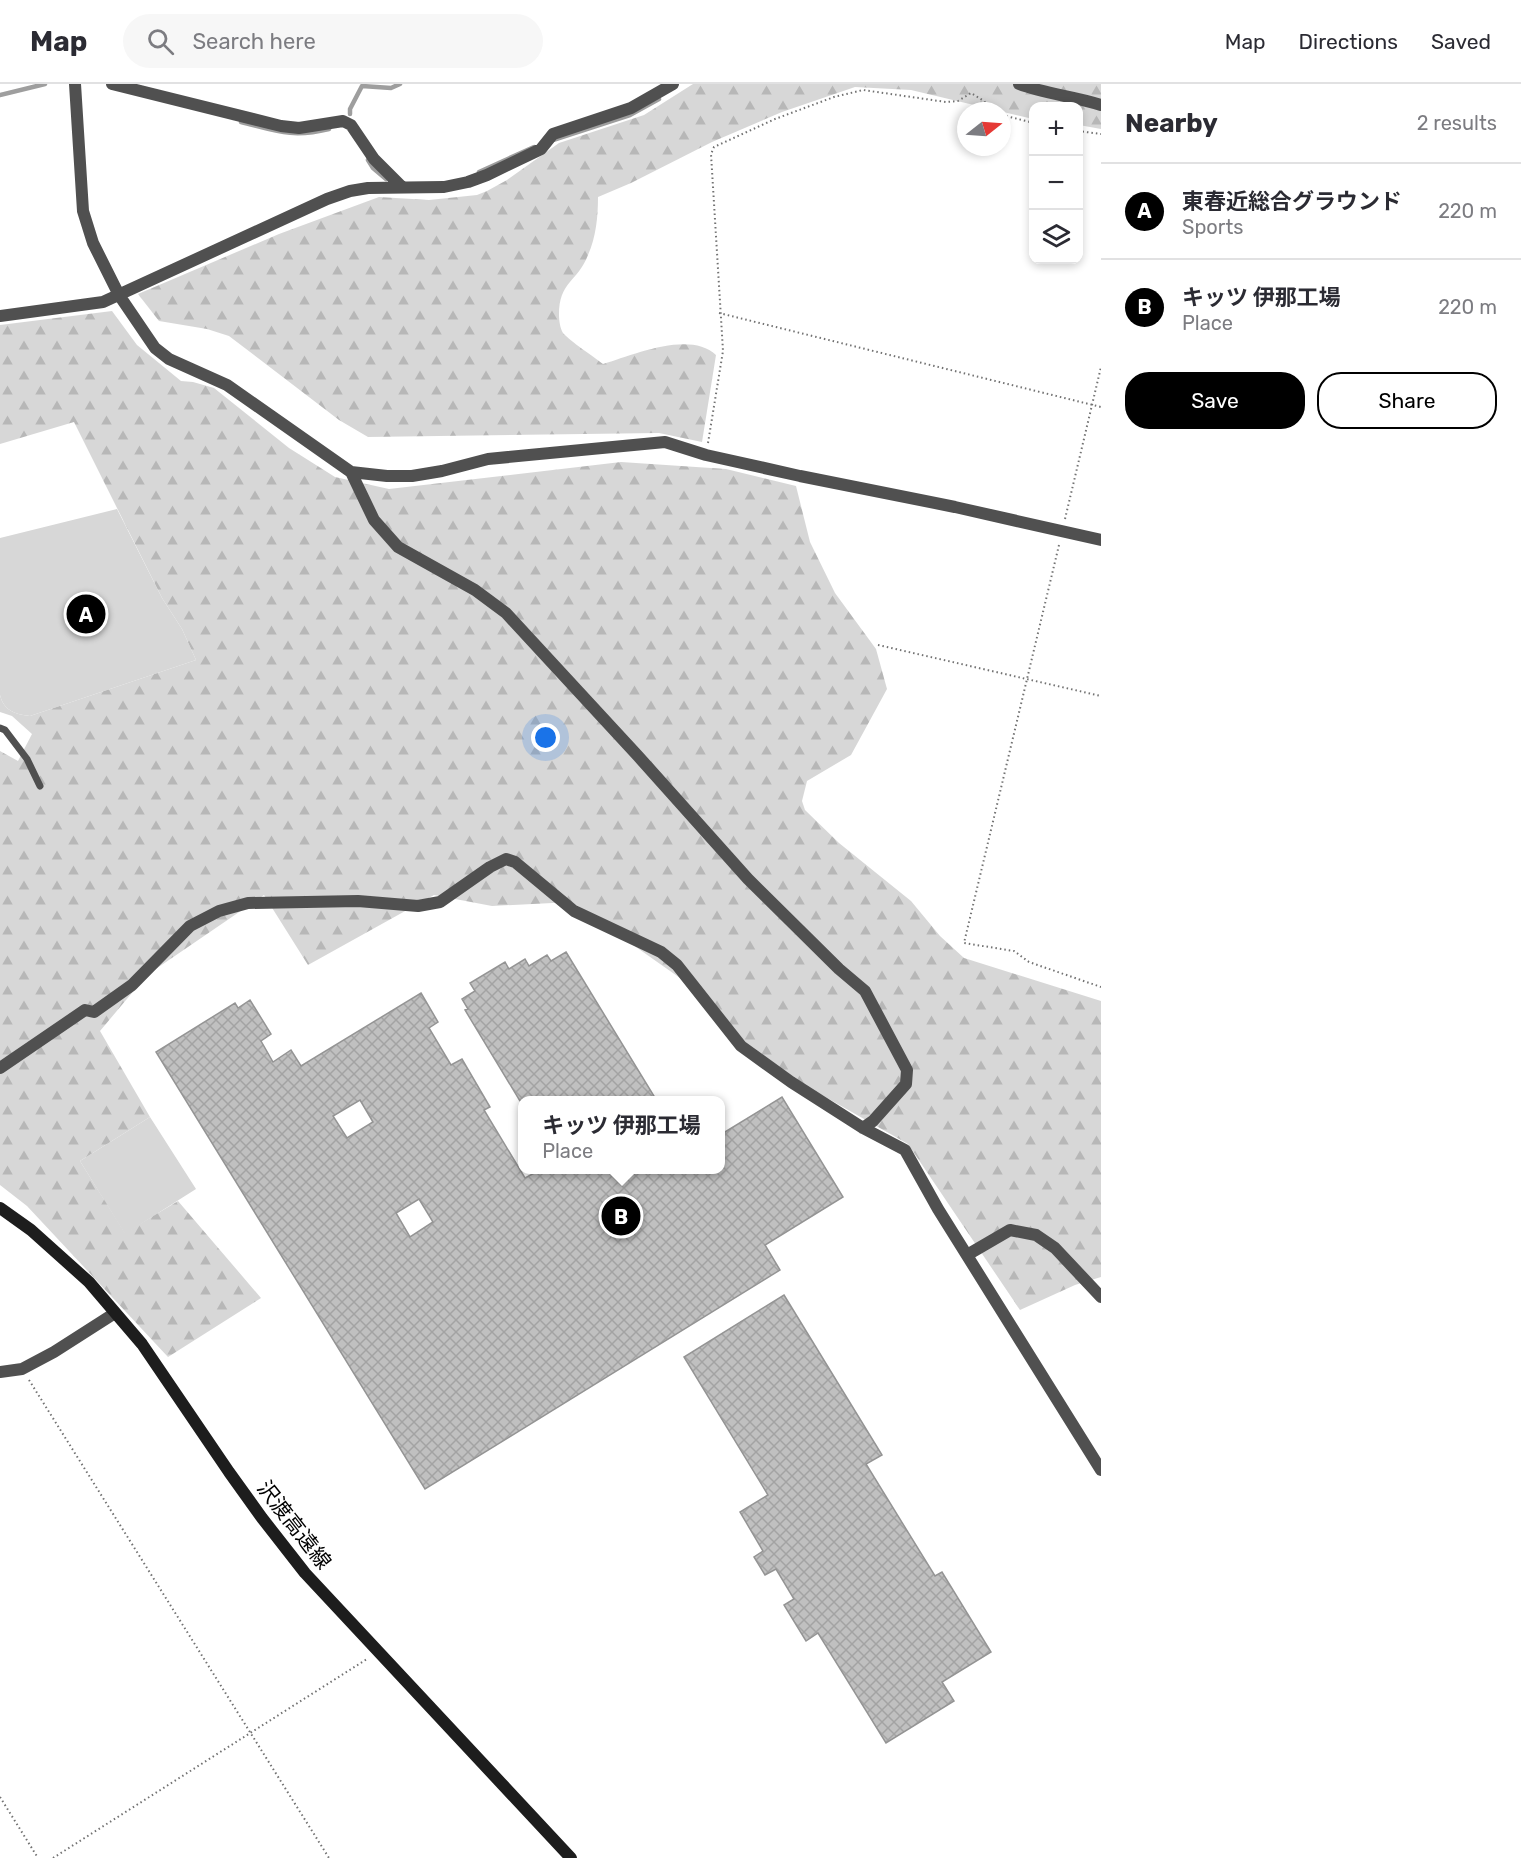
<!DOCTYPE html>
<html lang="en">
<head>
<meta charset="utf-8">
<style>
  :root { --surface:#fff; --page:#f7f7f7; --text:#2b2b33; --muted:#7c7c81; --line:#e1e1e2; --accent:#000 }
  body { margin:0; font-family:Rubik,"Noto Sans JP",sans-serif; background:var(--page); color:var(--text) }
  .controls { position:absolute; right:18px; top:18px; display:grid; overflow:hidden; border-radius:12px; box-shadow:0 3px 9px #0003 }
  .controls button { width:54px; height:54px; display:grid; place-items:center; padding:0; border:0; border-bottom:2px solid var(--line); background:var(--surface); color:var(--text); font:30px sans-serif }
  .compass { position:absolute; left:957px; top:18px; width:54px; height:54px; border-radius:50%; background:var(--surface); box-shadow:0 3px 9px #0003; rotate:73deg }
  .you { position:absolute; left:546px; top:654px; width:21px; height:21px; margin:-15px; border:4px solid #fff; border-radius:50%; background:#1a73e8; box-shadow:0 0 0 9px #1a73e833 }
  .badge { display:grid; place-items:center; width:39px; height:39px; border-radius:50%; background:var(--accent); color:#fff; font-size:20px; font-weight:700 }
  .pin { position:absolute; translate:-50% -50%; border:3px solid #fff; box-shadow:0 2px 6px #0006 }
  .popup { position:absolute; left:518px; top:1012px; width:207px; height:78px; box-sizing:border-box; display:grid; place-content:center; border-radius:12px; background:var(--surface); filter:drop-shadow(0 2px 4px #0005); font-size:20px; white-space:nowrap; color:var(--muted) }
  .popup b { font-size:22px; color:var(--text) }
  .popup::after { content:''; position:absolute; left:50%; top:100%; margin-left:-12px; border:12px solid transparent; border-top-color:var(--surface) }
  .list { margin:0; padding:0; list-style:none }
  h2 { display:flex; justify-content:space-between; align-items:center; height:78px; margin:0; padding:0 24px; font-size:26px }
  h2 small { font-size:20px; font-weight:400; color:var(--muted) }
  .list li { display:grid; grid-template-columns:39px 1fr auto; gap:18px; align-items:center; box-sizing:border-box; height:96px; padding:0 24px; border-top:2px solid var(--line) }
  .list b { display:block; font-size:22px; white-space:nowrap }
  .list p { margin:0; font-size:20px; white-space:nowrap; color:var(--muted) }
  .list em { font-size:20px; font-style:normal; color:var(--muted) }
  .actions { display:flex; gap:12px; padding:18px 24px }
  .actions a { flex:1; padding:14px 0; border:2px solid var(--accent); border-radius:24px; text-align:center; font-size:21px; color:var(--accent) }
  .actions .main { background:var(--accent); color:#fff }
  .icon { flex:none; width:33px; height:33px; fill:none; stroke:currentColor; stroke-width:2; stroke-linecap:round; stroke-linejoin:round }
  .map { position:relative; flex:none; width:1101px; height:1774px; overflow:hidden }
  header { display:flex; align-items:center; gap:36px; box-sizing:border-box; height:84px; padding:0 30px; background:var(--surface); border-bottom:2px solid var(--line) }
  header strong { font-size:28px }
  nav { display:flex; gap:33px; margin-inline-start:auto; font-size:21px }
  .search { width:420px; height:54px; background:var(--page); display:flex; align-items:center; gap:15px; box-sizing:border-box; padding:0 21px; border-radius:33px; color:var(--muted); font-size:22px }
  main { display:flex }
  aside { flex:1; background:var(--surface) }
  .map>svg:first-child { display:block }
  .green { fill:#d7d7d7 }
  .forest { fill:url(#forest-firs) }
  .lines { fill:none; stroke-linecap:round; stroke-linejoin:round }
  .stream { stroke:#9e9e9e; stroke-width:4.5 }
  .building { fill:url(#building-cross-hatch); stroke:#949494; stroke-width:1.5; fill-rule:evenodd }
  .path { stroke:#727272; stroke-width:2; stroke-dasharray:1.5 3; stroke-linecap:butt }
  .lane { stroke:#505050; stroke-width:7 }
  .street { stroke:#505050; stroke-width:12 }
  .secondary { stroke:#1d1d1d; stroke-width:12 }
  .labels { text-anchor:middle; stroke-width:5; stroke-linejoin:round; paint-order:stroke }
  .street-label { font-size:21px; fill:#000; stroke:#fff }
</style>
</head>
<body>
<header>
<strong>Map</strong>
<div class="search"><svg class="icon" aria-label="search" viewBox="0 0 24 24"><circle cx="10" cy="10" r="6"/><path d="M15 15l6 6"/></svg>Search here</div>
<nav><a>Map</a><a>Directions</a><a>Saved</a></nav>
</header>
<main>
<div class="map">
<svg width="1101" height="1774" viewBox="0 0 1101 1774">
  <defs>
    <pattern id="forest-firs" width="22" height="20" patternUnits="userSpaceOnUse" patternTransform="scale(1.5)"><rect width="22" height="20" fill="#d7d7d7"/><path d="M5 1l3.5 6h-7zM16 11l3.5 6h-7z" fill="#b7b7b7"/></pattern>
    <pattern id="building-cross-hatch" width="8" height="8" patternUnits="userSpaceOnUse" patternTransform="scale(1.5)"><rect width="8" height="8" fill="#c0c0c0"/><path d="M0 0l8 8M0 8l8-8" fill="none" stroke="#a3a3a3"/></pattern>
  </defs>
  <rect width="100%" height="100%" fill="#fff"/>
  <!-- green -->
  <path class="green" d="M117,425L162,514L182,545L196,576L30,632C15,630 4,627 0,611V454Z
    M150,1033L196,1105L125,1150L80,1077Z"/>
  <!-- forest -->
  <path class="forest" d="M693,0H1101V45L1079,41L1078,22H1034L1033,35L911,6L855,3L782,28L712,58L631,99L598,113C598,133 596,153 588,171C577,199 559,197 559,231C559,236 560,244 563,249C571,258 593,272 603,280C633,271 690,246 716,271L702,358L659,349L368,353L339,336L229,252L207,245L159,237L138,210L279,150L379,113L429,116L477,111L487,107L507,96L559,59L644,31Z
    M112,227L137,261L181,297L193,298L214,304L289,364L335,393L389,405L621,378L726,385L796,402L810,458L835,509L876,565L887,605L851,671L807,697L802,717L805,726L839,759L911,817L940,852L964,874L1101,917V1193L1075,1201L1020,1226L908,1060L799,998L748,961L707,913L572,818L492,822L434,811L308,881L264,811L147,891L100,947L150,1033L80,1077L125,1149L178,1117L261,1214L168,1273L27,1122L0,1101V667L18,677L32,650L12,632L0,628V611C4,627 15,630 30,632L196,576L182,545L162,514L74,338L0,360V241Z"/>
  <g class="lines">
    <!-- stream -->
    <path class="stream" d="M0,11L45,0
      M350,30V25L362,2L391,4L400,0
      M241,38C277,47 292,54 329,45
      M553,56L630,31L659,15
      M368,76L373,84L386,95
      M479,88L534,63"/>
  </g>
  <!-- building -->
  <path class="building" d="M566,868L657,1017H520L465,926L468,925L462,915L475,907L470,899L505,878L509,885L525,875L529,882L547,871L551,877Z
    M421,909L438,938L429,944L451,981L462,975L490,1023L484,1026L525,1094L540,1086H720V1051L782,1013L843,1113L765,1161L780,1186L425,1405L156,968L235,919L238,924L250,916L271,950L261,957L273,978L291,966L301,982ZM360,1016L373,1038L347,1054L333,1032ZM419,1115L433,1138L410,1153L396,1129Z
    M784,1211L882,1371L866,1380L935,1492L942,1488L991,1568L942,1598L954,1617L886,1659L818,1549L806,1557L784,1521L794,1515L776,1485L765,1491L754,1473L763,1467L740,1428L768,1411L684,1273Z"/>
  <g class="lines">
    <!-- path -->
    <path class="path" d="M1002,31L1034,39
      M1078,47L1101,50
      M719,229L1101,323
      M708,359L723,267L711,70L714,63L775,35L834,13L863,6L946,18L958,17L971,9L984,17L992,27
      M1065,435L1101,283
      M1059,461L964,859L1014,867L1029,878L1101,903
      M878,561L1101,612
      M29,1296L329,1774
      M0,1713L38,1774
      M53,1774L367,1575"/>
    <!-- lane -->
    <path class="lane" d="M0,644L5,646L27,675L40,702"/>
    <!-- street -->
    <path class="street" d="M75,0L83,127L93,159L119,211L155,264L169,275L227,301L351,388L387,392H412L442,387L488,375L665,358L706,371L800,392L955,423L1101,456
      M112,0L281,42L299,44L343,37L351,41L374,75L402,103
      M1019,0C1045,10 1074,12 1101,21
      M0,232L103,218L327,115L350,107L368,104L444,103L468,98L487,91L541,65L553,50L631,24L673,0
      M351,388L374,436L398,463L475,506L506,529L638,672L748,795L839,885L865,907L907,986L906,1000L873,1037L863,1044
      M0,984L85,926L94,928L132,901L190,842L219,827L248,819L358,817L418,822L440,818L490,783L506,775L515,778L574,827L661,868L677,881L741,962L791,998L863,1044L905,1066L938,1125L1101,1386
      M967,1171L1010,1146L1036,1151L1055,1164L1101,1213
      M0,1288L22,1285L54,1268L115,1229"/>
    <!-- secondary -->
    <path class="secondary" d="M0,1124L31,1146L89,1198L142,1260L229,1388L262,1434L305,1489L571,1774"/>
  </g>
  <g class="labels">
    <!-- street labels -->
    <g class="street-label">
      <text transform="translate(294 1441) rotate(52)" y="7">沢渡高遠線</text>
    </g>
  </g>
</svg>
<div class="controls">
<button>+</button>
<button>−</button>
<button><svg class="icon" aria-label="layers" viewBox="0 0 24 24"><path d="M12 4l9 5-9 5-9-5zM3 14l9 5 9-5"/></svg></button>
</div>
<svg class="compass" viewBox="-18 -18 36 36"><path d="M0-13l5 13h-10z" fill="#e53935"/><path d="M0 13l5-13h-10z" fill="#7c7c81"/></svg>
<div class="you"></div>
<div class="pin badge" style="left:86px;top:530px">A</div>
<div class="pin badge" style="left:621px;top:1132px">B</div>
<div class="popup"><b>キッツ 伊那工場</b>Place</div>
</div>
<aside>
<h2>Nearby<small>2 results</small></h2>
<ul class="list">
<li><span class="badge">A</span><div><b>東春近総合グラウンド</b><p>Sports</p></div><em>220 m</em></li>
<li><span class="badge">B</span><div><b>キッツ 伊那工場</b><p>Place</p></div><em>220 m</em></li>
</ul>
<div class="actions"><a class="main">Save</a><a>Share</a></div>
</aside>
</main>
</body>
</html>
